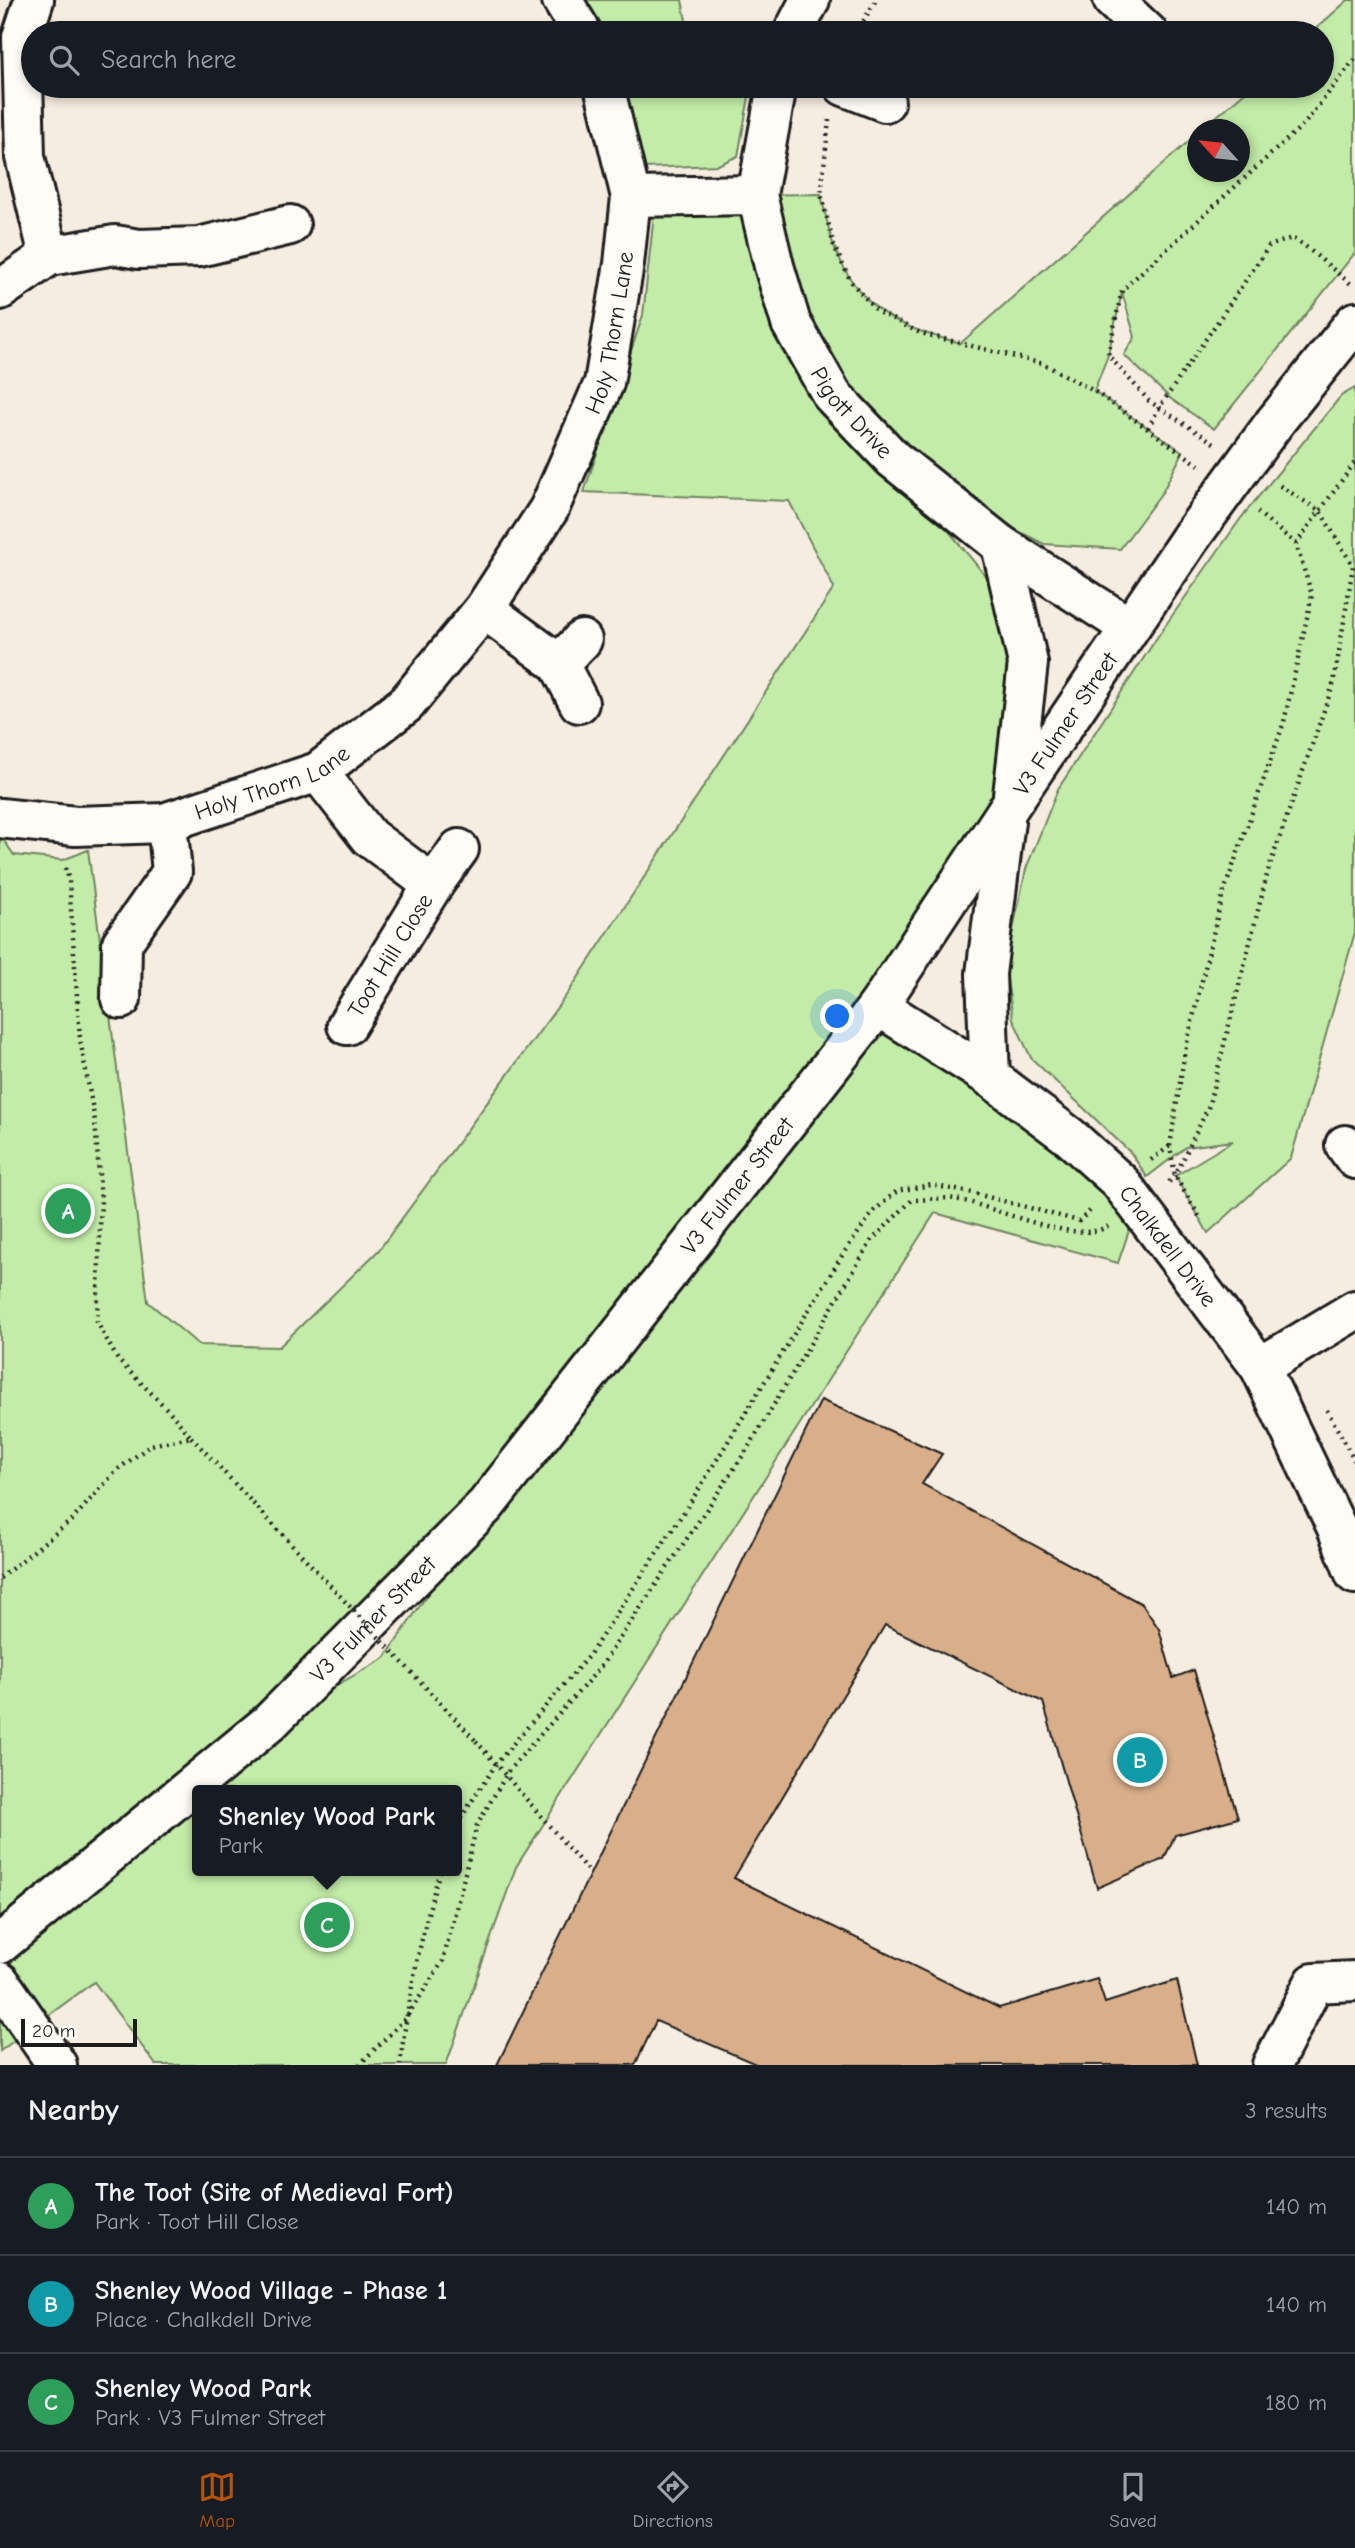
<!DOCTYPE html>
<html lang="en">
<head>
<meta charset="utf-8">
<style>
  :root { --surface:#171b24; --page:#242831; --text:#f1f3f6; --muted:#9ea1a6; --line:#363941; --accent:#b45309 }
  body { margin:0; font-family:"Comic Neue",sans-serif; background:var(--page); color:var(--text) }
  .compass { position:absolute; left:1187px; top:119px; width:63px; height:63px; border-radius:50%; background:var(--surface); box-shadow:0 4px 10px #0003; rotate:297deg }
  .scale { position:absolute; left:21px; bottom:18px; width:116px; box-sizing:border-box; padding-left:7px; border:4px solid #1c1c1c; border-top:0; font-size:19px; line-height:24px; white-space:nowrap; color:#1c1c1c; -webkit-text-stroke:5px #fdfcf7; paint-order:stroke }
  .you { position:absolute; left:838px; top:1017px; width:24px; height:24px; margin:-18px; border:5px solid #fff; border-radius:50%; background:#1a73e8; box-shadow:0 0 0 10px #1a73e833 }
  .badge { display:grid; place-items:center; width:46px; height:46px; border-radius:50%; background:var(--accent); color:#fff; font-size:23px; font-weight:700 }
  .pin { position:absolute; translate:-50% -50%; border:4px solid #fff; box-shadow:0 2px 7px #0006 }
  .popup { position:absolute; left:192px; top:1785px; width:270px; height:91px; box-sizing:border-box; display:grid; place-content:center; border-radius:7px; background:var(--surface); filter:drop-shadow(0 2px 5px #0005); font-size:23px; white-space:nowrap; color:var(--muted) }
  .popup b { font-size:26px; color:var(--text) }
  .popup::after { content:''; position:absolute; left:50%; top:100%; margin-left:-14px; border:14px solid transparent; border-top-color:var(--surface) }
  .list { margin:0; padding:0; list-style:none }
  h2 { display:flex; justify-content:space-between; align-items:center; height:91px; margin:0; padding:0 28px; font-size:30px }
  h2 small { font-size:23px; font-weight:400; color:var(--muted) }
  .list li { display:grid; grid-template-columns:46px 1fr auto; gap:21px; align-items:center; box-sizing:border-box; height:98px; padding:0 28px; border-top:2px solid var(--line) }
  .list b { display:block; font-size:26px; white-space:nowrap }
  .list p { margin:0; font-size:23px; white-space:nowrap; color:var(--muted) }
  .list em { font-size:23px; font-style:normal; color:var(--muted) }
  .icon { flex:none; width:38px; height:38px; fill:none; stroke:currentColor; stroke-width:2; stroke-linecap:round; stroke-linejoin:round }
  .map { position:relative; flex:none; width:1355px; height:2065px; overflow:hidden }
  .search { position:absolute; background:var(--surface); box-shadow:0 4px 10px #0003; left:21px; right:21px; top:21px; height:77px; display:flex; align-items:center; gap:18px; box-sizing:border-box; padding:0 24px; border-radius:38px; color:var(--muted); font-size:26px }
  .sheet { height:385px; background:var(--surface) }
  nav { display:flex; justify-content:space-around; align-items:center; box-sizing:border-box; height:98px; border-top:2px solid var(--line); background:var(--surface); font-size:19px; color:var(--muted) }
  nav a { display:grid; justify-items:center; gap:4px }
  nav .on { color:var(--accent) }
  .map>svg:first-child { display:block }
  .green { fill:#c3eca8; stroke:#708462; stroke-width:2; fill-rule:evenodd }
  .building { fill:#d9af8a; stroke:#1c1c1c; stroke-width:2 }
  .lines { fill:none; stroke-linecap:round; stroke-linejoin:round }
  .minor-casing { stroke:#1c1c1c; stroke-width:44 }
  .path { stroke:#1c1c1c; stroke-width:4.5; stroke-dasharray:2 5; stroke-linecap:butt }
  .minor { stroke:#fdfcf7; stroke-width:38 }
  .minor-bridge-casing { stroke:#1c1c1c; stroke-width:44; stroke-linecap:butt }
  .path-bridge { stroke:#1c1c1c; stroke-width:4.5; stroke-dasharray:2 5; stroke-linecap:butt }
  .minor-bridge { stroke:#fdfcf7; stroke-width:38 }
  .labels { text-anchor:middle; stroke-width:6; stroke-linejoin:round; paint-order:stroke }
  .street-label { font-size:23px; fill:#1c1c1c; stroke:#fdfcf7 }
</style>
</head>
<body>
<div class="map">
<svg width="1355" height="2065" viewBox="0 0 1355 2065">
  <rect width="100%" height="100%" fill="#f6ede1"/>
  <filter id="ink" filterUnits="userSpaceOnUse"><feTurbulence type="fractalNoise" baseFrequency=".0143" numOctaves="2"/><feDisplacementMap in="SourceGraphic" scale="14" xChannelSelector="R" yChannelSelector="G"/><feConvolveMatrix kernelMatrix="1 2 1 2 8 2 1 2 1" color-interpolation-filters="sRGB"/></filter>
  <g filter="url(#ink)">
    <!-- green -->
    <path class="green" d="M584,0H682L687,26L702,33H599Z
      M1348,0H1355V253L1214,429L1171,399L1124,355L1135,337L1122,292L1108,355L1094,391L1183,452L1163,491L1120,549L1044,544L963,503L899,454L947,529L993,585L1028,663L1013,801L878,1006L1137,1207L1118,1263L935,1213L516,1867L446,2065H156L94,1982L0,2051V1944L269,1723L385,1658L485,1508L377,1591L255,1707L0,1920V835L14,855L63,860L88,850L148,1302L199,1345L279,1347L378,1251L570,990L834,588L789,501L584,492L643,315L656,196L821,194C825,211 828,230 834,246C858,310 899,328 961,343L1197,134L1198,172H1240V130L1202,129L1252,86H1322V33H1311ZM198,1790H457V1871H198Z
      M622,86H751L738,156L718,165L644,168L627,96Z
      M1355,388V932L1291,1158L1208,1233L1175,1176L1233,1141L1186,1147L1147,1177L1131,1153L1031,1058L1013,1019L1005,967L1026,869L1058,789L1160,633L1241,518L1341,396Z"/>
    <!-- building -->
    <path class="building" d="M821,1400L942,1454L922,1484L1142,1604L1159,1629L1173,1678L1194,1670L1238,1818L1175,1835L1164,1859L1097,1888L1043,1702L885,1625L734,1878L999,2008L1097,1979L1105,2003L1177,1980L1197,2065H758L656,2021L635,2065H497Z"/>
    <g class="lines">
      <!-- minor casing -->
      <g class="minor-casing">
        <g id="minor">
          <path d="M562,0L582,33"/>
          <path d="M1113,0L1148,33"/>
          <path d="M793,33L810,0"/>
          <path id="s1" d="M777,86L757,195L774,266L791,323L832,395L893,459L1001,545L1129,627"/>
          <path d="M844,86L885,102"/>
          <path d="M631,197L757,195"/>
          <path d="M49,256L115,245L139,249L199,247L290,225"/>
          <path d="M0,290L49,256L25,157L22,37L34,0"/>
          <path d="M1275,422L1355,322"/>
          <path d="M1001,545L1028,663L1013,795"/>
          <path d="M484,609L559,664L579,703"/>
          <path d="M559,664L582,640"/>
          <path d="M318,772L369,837L433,885L459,849"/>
          <path id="s2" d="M0,818L76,826L164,823L318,772L406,704L484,609L549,509L604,383L624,264L631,197L604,86"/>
          <path d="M121,999L122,943L172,872L169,842L164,823"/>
          <path id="s3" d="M878,1006L990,1077L1070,1137L1120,1182L1260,1367L1337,1528L1355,1574"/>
          <path id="s4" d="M347,1025L433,885"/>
          <path d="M990,1077L986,974L1005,821"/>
          <path d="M1345,1145L1355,1159"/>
          <path d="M1260,1367L1355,1310"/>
          <path id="s5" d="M0,1944L269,1723L486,1505L878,1006L1013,801L1191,537"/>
          <path d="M0,1982L57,2065"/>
          <path d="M1272,2065L1314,1983L1355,1981"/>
        </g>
      </g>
      <!-- path -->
      <path class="path" d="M856,33L876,0
        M829,120L821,194L834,246L851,282L878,312L920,333L1044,364L1094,391L1199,465
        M1148,428L1159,408L1269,246L1292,238L1305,246L1352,285
        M1214,443L1149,401L1108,355L1122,290L1305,123L1355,59
        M1296,544L1355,462
        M1151,1160L1170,1146
        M1169,1182L1175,1176L1208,1108L1268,871L1334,682L1353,566L1320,511L1277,484
        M1199,1216L1175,1176L1170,1146L1185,1051L1222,897L1284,722L1312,595L1296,544L1257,512
        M1327,1410L1355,1461
        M0,1578L72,1520L117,1470L151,1445L191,1437L170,1412L118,1360L97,1322L101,1200L95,1121L80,1039L69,881L64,864
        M476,1741L590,1873
        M457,1824L496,1764L590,1654L697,1492L845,1251L874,1211L897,1191L931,1185L973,1193L1079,1221L1093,1208
        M359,2065L406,2018L443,1961L477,1825L509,1770L599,1669L748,1448L872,1240L912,1200C926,1200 942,1197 955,1199C992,1205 1077,1247 1108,1226
        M400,2065C408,1999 421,1934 440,1871"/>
      <!-- minor -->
      <use href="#minor" class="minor"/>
      <!-- minor-bridge casing -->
      <g class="minor-bridge-casing">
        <path id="minor-bridge" d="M1191,537L1275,422"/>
      </g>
      <!-- path-bridge -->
      <path class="path-bridge" d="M191,1437L476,1741"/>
      <!-- minor-bridge -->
      <use href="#minor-bridge" class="minor-bridge"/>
    </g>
  </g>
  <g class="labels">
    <!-- street labels -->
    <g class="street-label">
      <text dy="8" stroke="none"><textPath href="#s2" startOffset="868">Holy Thorn Lane</textPath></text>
      <text dy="8" stroke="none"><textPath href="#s1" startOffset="352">Pigott Drive</textPath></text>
      <text dy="8" stroke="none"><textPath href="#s5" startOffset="1629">V3 Fulmer Street</textPath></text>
      <text dy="8" stroke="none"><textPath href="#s2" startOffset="280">Holy Thorn Lane</textPath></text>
      <text dy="8" stroke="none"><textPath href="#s4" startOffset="82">Toot Hill Close</textPath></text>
      <text dy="8" stroke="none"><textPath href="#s5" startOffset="1062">V3 Fulmer Street</textPath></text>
      <text dy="8" stroke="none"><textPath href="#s3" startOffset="380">Chalkdell Drive</textPath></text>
      <text dy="8" stroke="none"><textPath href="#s5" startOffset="495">V3 Fulmer Street</textPath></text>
    </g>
  </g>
</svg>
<svg class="compass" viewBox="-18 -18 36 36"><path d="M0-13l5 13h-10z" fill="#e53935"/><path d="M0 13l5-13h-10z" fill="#9ea1a6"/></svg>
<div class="scale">20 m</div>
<div class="you"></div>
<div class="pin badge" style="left:68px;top:1211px;background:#2e9e5b">A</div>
<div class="pin badge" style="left:1140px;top:1760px;background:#0f9aa8">B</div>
<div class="pin badge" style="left:327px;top:1925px;background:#2e9e5b">C</div>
<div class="popup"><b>Shenley Wood Park</b>Park</div>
<div class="search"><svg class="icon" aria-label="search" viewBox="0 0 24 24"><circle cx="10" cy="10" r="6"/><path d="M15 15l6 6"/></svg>Search here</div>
</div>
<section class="sheet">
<h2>Nearby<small>3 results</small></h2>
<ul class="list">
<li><span class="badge" style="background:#2e9e5b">A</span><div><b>The Toot (Site of Medieval Fort)</b><p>Park · Toot Hill Close</p></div><em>140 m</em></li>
<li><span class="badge" style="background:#0f9aa8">B</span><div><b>Shenley Wood Village - Phase 1</b><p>Place · Chalkdell Drive</p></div><em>140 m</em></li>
<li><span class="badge" style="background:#2e9e5b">C</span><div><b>Shenley Wood Park</b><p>Park · V3 Fulmer Street</p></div><em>180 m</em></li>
</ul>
</section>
<nav>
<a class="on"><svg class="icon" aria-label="map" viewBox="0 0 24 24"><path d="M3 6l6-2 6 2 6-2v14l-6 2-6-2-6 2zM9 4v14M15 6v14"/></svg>Map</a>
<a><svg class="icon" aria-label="directions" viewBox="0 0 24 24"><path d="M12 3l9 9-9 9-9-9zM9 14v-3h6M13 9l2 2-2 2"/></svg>Directions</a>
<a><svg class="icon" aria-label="saved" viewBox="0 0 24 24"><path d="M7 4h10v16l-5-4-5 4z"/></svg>Saved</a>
</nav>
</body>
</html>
